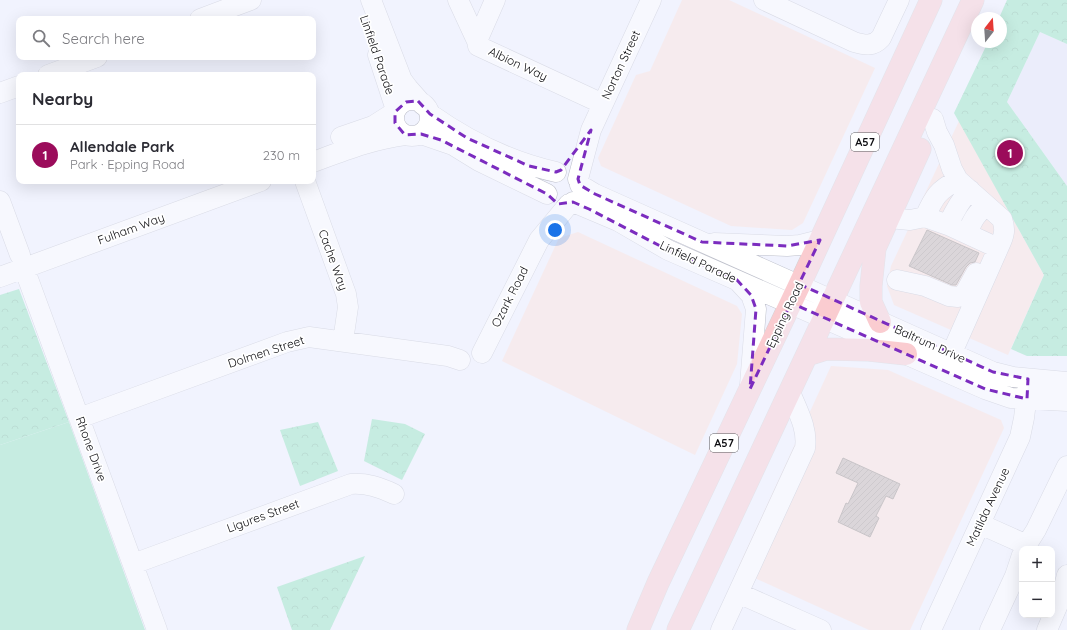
<!DOCTYPE html>
<html lang="en">
<head>
<meta charset="utf-8">
<style>
  :root { --surface:#fff; --page:#f2f2f3; --text:#2b2b33; --muted:#7c7c81; --line:#e1e1e2; --accent:#9b0c5b }
  body { margin:0; font-family:Quicksand,sans-serif; background:var(--page); color:var(--text) }
  .controls { position:absolute; right:12px; bottom:12px; display:grid; overflow:hidden; border-radius:8px; box-shadow:0 4px 16px #0002 }
  .controls button { width:36px; height:36px; display:grid; place-items:center; padding:0; border:0; border-bottom:1px solid var(--line); background:var(--surface); color:var(--text); font:20px sans-serif }
  .compass { position:absolute; left:971px; top:12px; width:36px; height:36px; border-radius:50%; background:var(--surface); box-shadow:0 4px 16px #0002; rotate:17deg }
  .you { position:absolute; left:555px; top:230px; width:14px; height:14px; margin:-10px; border:3px solid #fff; border-radius:50%; background:#1a73e8; box-shadow:0 0 0 6px #1a73e833 }
  .badge { display:grid; place-items:center; width:26px; height:26px; border-radius:50%; background:var(--accent); color:#fff; font-size:13px; font-weight:700 }
  .pin { position:absolute; translate:-50% -50%; border:2px solid #fff; box-shadow:0 1px 4px #0006 }
  .list { margin:0; padding:0; list-style:none }
  h2 { display:flex; justify-content:space-between; align-items:center; height:52px; margin:0; padding:0 16px; font-size:17px }
  h2 small { font-size:13px; font-weight:400; color:var(--muted) }
  .list li { display:grid; grid-template-columns:26px 1fr auto; gap:12px; align-items:center; box-sizing:border-box; height:60px; padding:0 16px; border-top:1px solid var(--line) }
  .list b { display:block; font-size:15px; white-space:nowrap }
  .list p { margin:0; font-size:13px; white-space:nowrap; color:var(--muted) }
  .list em { font-size:13px; font-style:normal; color:var(--muted) }
  .icon { flex:none; width:22px; height:22px; fill:none; stroke:currentColor; stroke-width:2; stroke-linecap:round; stroke-linejoin:round }
  .map { position:relative; flex:none; width:1067px; height:630px; overflow:hidden }
  .search { position:absolute; background:var(--surface); box-shadow:0 4px 16px #0002; left:16px; top:16px; width:300px; height:44px; display:flex; align-items:center; gap:10px; box-sizing:border-box; padding:0 14px; border-radius:8px; color:var(--muted); font-size:15px }
  .panel { position:absolute; background:var(--surface); box-shadow:0 4px 16px #0002; left:16px; top:72px; width:300px; height:112px; border-radius:8px }
  .map>svg:first-child { display:block }
  .commercial { fill:#fde3db }
  .built { fill:#e4e7f8 }
  .grass { fill:#92e5bf }
  .park { fill:url(#park-crowns) }
  .building { fill:url(#building-hatch); stroke:#988d88 }
  .lines { fill:none; stroke-linecap:round; stroke-linejoin:round }
  .minor-casing { stroke:#bec0cb; stroke-width:21 }
  .major-casing { stroke:#d3d3d4; stroke-width:23 }
  .minor { stroke:#fff; stroke-width:20 }
  .major { stroke:#faccd0; stroke-width:22 }
  .marked { fill:none; stroke:#7b2cbf; stroke-width:3; stroke-dasharray:8 5; stroke-linejoin:round }
  .labels { text-anchor:middle; stroke-width:3.5; stroke-linejoin:round; paint-order:stroke }
  .shield { fill:#fff; stroke:#565658; stroke-width:1 }
  .shield-label { font-size:11px; font-weight:bold; fill:#0d0d11 }
  .street-label { font-size:12px; fill:#0d0d11; stroke:#fff }
</style>
</head>
<body>
<div class="map">
<svg width="1067" height="630" viewBox="0 0 1067 630">
  <defs>
    <pattern id="park-crowns" width="20" height="18" patternUnits="userSpaceOnUse"><rect width="20" height="18" fill="#92e5bf"/><path d="M2 6a3 3 0 1 1 6 0M12 15a3 3 0 1 1 6 0" fill="none" stroke="#7dc3a3"/></pattern>
    <pattern id="building-hatch" width="6" height="6" patternUnits="userSpaceOnUse"><rect width="6" height="6" fill="#c0b4af"/><path d="M-1 1l2-2M0 6l6-6M5 7l2-2" fill="none" stroke="#a49a96"/></pattern>
  </defs>
  <rect width="100%" height="100%" fill="#f1f3fe"/>
  <!-- commercial -->
  <path class="commercial" d="M682,0H729L875,68L803,223L792,230L731,226L601,166L598,158L636,75L650,71Z
    M959,121L1044,275L1008,355L894,305L887,286L891,266Z
    M578,232L737,306L742,314L737,364L695,455L502,361L559,238Z
    M831,366L888,370L1001,420L1004,428L910,630H869L737,570Z"/>
  <!-- built -->
  <path class="built" d="M1040,32L1067,44V186L1007,102Z"/>
  <!-- grass -->
  <path class="grass" d="M69,422L145,630H0V445Z"/>
  <!-- park -->
  <path class="park" d="M1007,0H1067V44L1040,32L1007,102L1067,186V356H1027L1011,349L1044,275L954,113L988,42H1001V18H999Z
    M19,289L69,422L0,445V295Z
    M372,419L405,424L425,434L402,480L364,461Z
    M318,422L338,471L300,486L280,430Z
    M365,556L330,630H292L277,587Z"/>
  <!-- building -->
  <path class="building" d="M927,230L979,253L975,262L970,263L966,267L956,285H952L909,266Z
    M843,458L900,484L893,499L886,496L876,516L879,518L870,537L838,522L846,503L848,504L858,483L836,473Z"/>
  <g class="lines">
    <!-- minor casing -->
    <g class="minor-casing">
      <path id="minor" d="M371,0L402,80L408,88L423,105
        M458,0L477,41
        M495,0L477,41L478,46L603,104
        M764,0L854,42C864,45 873,47 881,38L899,0
        M200,19L251,0
        M378,55L396,110
        M48,75L97,57
        M0,93L19,86
        M394 118a18 18 0 1 1 36 0a18 18 0 1 1-36 0Z
        M430,114C468,141 511,162 556,172
        M933,119L937,132L944,145L952,169L958,180L1002,219C1005,228 1005,233 1001,242L946,366
        M421,134L453,145L479,161L547,194
        M341,137L373,126L395,112
        M313,162C343,151 373,139 405,135
        M578,179L591,130L651,0
        M305,181L346,294L348,307L343,341
        M580,185L595,194L993,372L1013,377L1067,382
        M0,201L20,255
        M573,202L618,221L668,250L985,389L1011,398L1067,401
        M925,217L948,225L998,248
        M874,222L889,218L910,220L925,217C934,197 938,190 958,180
        M948,225C954,212 960,200 970,190
        M967,233C972,222 976,212 987,206
        M714,243L787,246L800,245L820,240
        M24,268L157,630
        M0,277L261,181
        M897,280L925,286L949,296L958,297L963,295L966,291L976,273
        M738,281L751,295L756,309L750,385
        M482,353L539,240L569,204
        M79,418L287,342L309,337L448,356L460,360
        M980,524L1027,545
        M1024,549L1036,530L1067,466
        M133,564L351,484C367,483 379,487 394,494
        M738,593L821,630
        M721,630L805,448C808,428 797,410 790,392
        M931,630L1020,437L1024,418L1028,385
        M990,630L1015,576L1022,555
        M1047,630L1062,595L1067,575"/>
    </g>
    <!-- major casing -->
    <g class="major-casing">
      <path id="major" d="M880,322L871,302V286L875,248L920,149
        M807,355L826,349L869,350L906,354
        M638,630L658,583L806,271L931,0
        M678,630L973,0"/>
    </g>
    <!-- minor -->
    <use href="#minor" class="minor"/>
    <!-- major -->
    <use href="#major" class="major"/>
  </g>
  <!-- marked area -->
  <path d="M0 0H1067V630H0ZM418,101L430,114L467,138L529,166L556,172L561,170L591,130L578,179L580,185L595,194L702,242L787,246L820,240L799,284L993,372L1028,379L1027,399L985,389L791,303L750,389L756,309L751,295L736,279L668,250L589,209L573,202L558,204L547,194L441,140L421,134L405,135L395,123V112L406,102Z" fill="#f1f3fe" fill-opacity=".55" fill-rule="evenodd"/>
  <path class="marked" d="M418,101L430,114L467,138L529,166L556,172L561,170L591,130L578,179L580,185L595,194L702,242L787,246L820,240L799,284L993,372L1028,379L1027,399L985,389L791,303L750,389L756,309L751,295L736,279L668,250L589,209L573,202L558,204L547,194L441,140L421,134L405,135L395,123V112L406,102Z"/>
  <g class="labels">
    <!-- shield labels -->
    <g class="shield">
      <rect x="851" y="133" width="28" height="18" rx="3"/>
      <rect x="710" y="434" width="28" height="18" rx="3"/>
    </g>
    <g class="shield-label">
      <text x="865" y="146">A57</text>
      <text x="724" y="447">A57</text>
    </g>
    <!-- street labels -->
    <g class="street-label">
      <text transform="translate(377 55) rotate(71)" y="4">Linfield Parade</text>
      <text transform="translate(518 64) rotate(25)" y="4">Albion Way</text>
      <text transform="translate(621 65) rotate(-65)" y="4">Norton Street</text>
      <text transform="translate(131 229) rotate(-20)" y="4">Fulham Way</text>
      <text transform="translate(333 260) rotate(70)" y="4">Cache Way</text>
      <text transform="translate(698 262) rotate(25)" y="4">Linfield Parade</text>
      <text transform="translate(510 297) rotate(-63)" y="4">Ozark Road</text>
      <text transform="translate(785 315) rotate(-65)" y="4">Epping Road</text>
      <text transform="translate(930 344) rotate(24)" y="4">Baltrum Drive</text>
      <text transform="translate(266 352) rotate(-18)" y="4">Dolmen Street</text>
      <text transform="translate(91 449) rotate(70)" y="4">Rhone Drive</text>
      <text transform="translate(988 507) rotate(-65)" y="4">Matilda Avenue</text>
      <text transform="translate(263 516) rotate(-20)" y="4">Ligures Street</text>
    </g>
  </g>
</svg>
<div class="controls">
<button>+</button>
<button>−</button>
</div>
<svg class="compass" viewBox="-18 -18 36 36"><path d="M0-13l5 13h-10z" fill="#e53935"/><path d="M0 13l5-13h-10z" fill="#7c7c81"/></svg>
<div class="you"></div>
<div class="pin badge" style="left:1010px;top:153px">1</div>
<div class="search"><svg class="icon" aria-label="search" viewBox="0 0 24 24"><circle cx="10" cy="10" r="6"/><path d="M15 15l6 6"/></svg>Search here</div>
<section class="panel">
<h2>Nearby<small></small></h2>
<ul class="list">
<li><span class="badge">1</span><div><b>Allendale Park</b><p>Park · Epping Road</p></div><em>230 m</em></li>
</ul>
</section>
</div>
</body>
</html>
